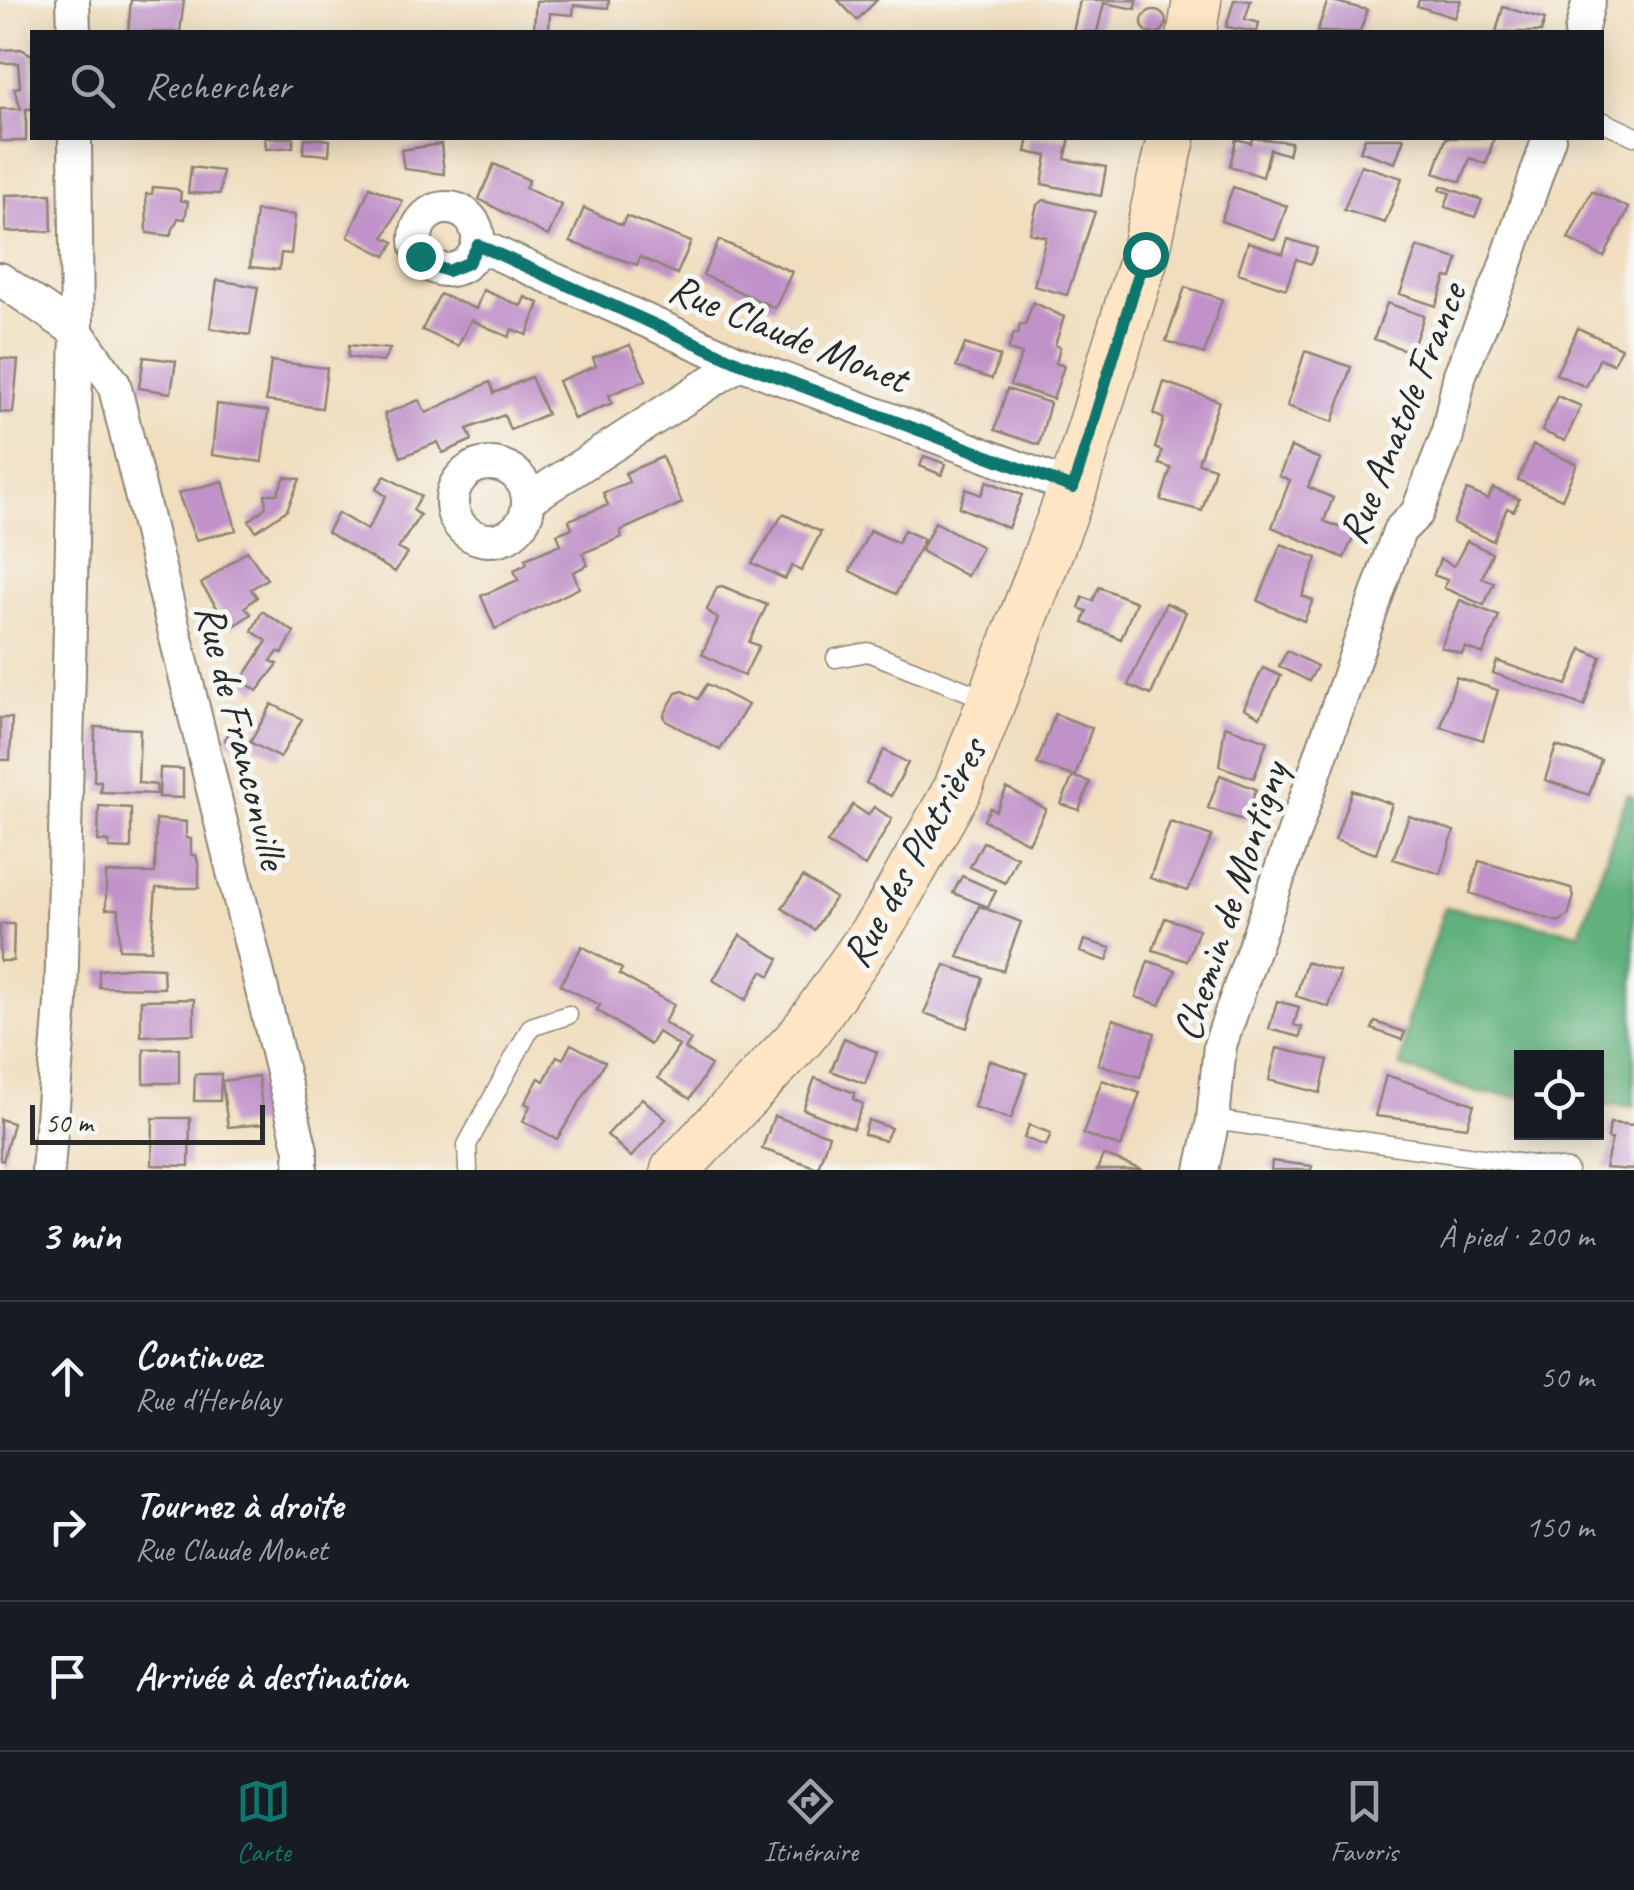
<!DOCTYPE html>
<html lang="fr">
<head>
<meta charset="utf-8">
<style>
  :root { --surface:#171b24; --page:#242831; --text:#f1f3f6; --muted:#9ea1a6; --line:#363941; --accent:#0f766e }
  body { margin:0; font-family:Caveat,sans-serif; background:var(--page); color:var(--text) }
  .controls { position:absolute; right:30px; bottom:30px; display:grid; overflow:hidden; border-radius:0px; box-shadow:0 5px 25px #0003 }
  .controls button { width:90px; height:90px; display:grid; place-items:center; padding:0; border:0; border-bottom:2px solid var(--line); background:var(--surface); color:var(--text); font:50px sans-serif }
  .scale { position:absolute; left:30px; bottom:25px; width:235px; box-sizing:border-box; padding-left:10px; border:5px solid #2b2b2b; border-top:0; font-size:28px; line-height:35px; white-space:nowrap; color:#2b2b2b; -webkit-text-stroke:8px #f6f6f2; paint-order:stroke }
  .stop { position:absolute; width:30px; height:30px; margin:-22px; border:8px solid #0f766e; border-radius:50%; background:#fff }
  .stop.end { background:#0f766e; border-color:#fff; box-shadow:0 2px 10px #0008 }
  .list { margin:0; padding:0; list-style:none }
  h2 { display:flex; justify-content:space-between; align-items:center; height:130px; margin:0; padding:0 40px; font-size:42px }
  h2 small { font-size:32px; font-weight:400; color:var(--muted) }
  .list li { display:grid; grid-template-columns:65px 1fr auto; gap:30px; align-items:center; box-sizing:border-box; height:150px; padding:0 40px; border-top:2px solid var(--line) }
  .list b { display:block; font-size:38px; white-space:nowrap }
  .list p { margin:0; font-size:32px; white-space:nowrap; color:var(--muted) }
  .list em { font-size:32px; font-style:normal; color:var(--muted) }
  .icon { flex:none; width:55px; height:55px; fill:none; stroke:currentColor; stroke-width:2; stroke-linecap:round; stroke-linejoin:round }
  .map { position:relative; flex:none; width:1634px; height:1170px; overflow:hidden }
  .search { position:absolute; background:var(--surface); box-shadow:0 5px 25px #0003; left:30px; right:30px; top:30px; height:110px; display:flex; align-items:center; gap:25px; box-sizing:border-box; padding:0 35px; border-radius:0px; color:var(--muted); font-size:38px }
  .sheet { height:580px; background:var(--surface) }
  nav { display:flex; justify-content:space-around; align-items:center; box-sizing:border-box; height:140px; border-top:2px solid var(--line); background:var(--surface); font-size:28px; color:var(--muted) }
  nav a { display:grid; justify-items:center; gap:5px }
  nav .on { color:var(--accent) }
  .map>svg:first-child { display:block }
  .forest { fill:#62b27e; stroke:#466e54; stroke-width:2.5 }
  .building { fill:#c192c9 }
  .lines { fill:none; stroke-linecap:round; stroke-linejoin:round }
  .service-casing { stroke:#8e8474; stroke-width:21 }
  .minor-casing { stroke:#8e8474; stroke-width:36 }
  .secondary-casing { stroke:#8e8474; stroke-width:51 }
  .service { stroke:#fff; stroke-width:18 }
  .minor { stroke:#fff; stroke-width:32 }
  .secondary { stroke:#fde5c5; stroke-width:48 }
  .route { stroke:#0f766e; stroke-width:12 }
  .labels { text-anchor:middle; stroke-width:10; stroke-linejoin:round; paint-order:stroke }
  .street-label { font-size:42px; fill:#2b2b2b; stroke:#f6f6f2 }
</style>
</head>
<body>
<div class="map">
<svg width="1634" height="1170" viewBox="0 0 1634 1170">
  <rect width="100%" height="100%" fill="#f6f6f2"/>
  <filter id="ink" filterUnits="userSpaceOnUse"><feTurbulence type="fractalNoise" baseFrequency=".01" numOctaves="2"/><feDisplacementMap in="SourceGraphic" scale="20" xChannelSelector="R" yChannelSelector="G"/><feConvolveMatrix kernelMatrix="1 2 1 2 8 2 1 2 1" color-interpolation-filters="sRGB"/></filter>
  <filter id="wash" filterUnits="userSpaceOnUse"><feTurbulence type="fractalNoise" baseFrequency=".0048" numOctaves="4" result="noise"/><feDisplacementMap in="SourceGraphic" scale="40" xChannelSelector="R" yChannelSelector="G"/><feGaussianBlur stdDeviation="2.25" result="paint"/><feColorMatrix in="noise" values="0 0 0 0 0 0 0 0 0 0 0 0 0 0 0 0 0 1.4 0 .05"/><feComposite in="paint" operator="in"/></filter>
  <g filter="url(#wash)">
    <rect width="100%" height="100%" fill="#f0debe"/>
    <!-- forest -->
    <path class="forest" d="M1627,795L1634,797V1106L1597,1104L1596,1058H1522L1521,1097L1478,1093L1401,1067L1408,1017L1445,907L1580,933Z"/>
    <g id="blocks">
      <!-- building -->
      <path class="building" d="M131,0H184L180,32H128Z
        M551,0H609L608,8L574,5L573,15L550,13L549,29L534,28L536,1Z
        M838,0H877L857,20Z
        M1080,0H1137L1136,9L1104,3L1097,32H1073Z
        M1234,0H1251L1245,19L1259,23L1257,32L1226,27Z
        M1328,0L1367,10L1360,32H1317Z
        M1419,0H1461L1455,18L1417,6Z
        M1503,7L1545,19L1541,32H1496Z
        M1142 22a12 12 0 1 1 24 0a12 12 0 1 1-24 0Z
        M21,49L32,55V109H26V141H0V109H21L14,88L20,87L18,63H0V50Z
        M265,138H293V147L266,149Z
        M305,138L330,140L329,155L303,153Z
        M1029,138H1070L1065,159L1106,167L1101,196L1042,184L1047,156L1026,152Z
        M1252,138L1291,142L1288,155L1270,149L1263,177L1230,166L1236,139L1251,143Z
        M1365,138H1404L1395,163L1360,151Z
        M1446,138H1494L1486,164L1470,158L1461,182L1434,173Z
        M441,144L444,174L404,169L401,150Z
        M494,164L529,180L525,188L562,205L548,236L479,199Z
        M1361,165L1402,178L1385,223L1344,210Z
        M191,167L222,171L220,194L188,193Z
        M1442,186L1482,200L1475,217L1445,207L1450,193L1440,190Z
        M153,187L176,189L181,192L180,200L188,202L185,219L178,218L170,236L147,233L146,194H152Z
        M370,187L403,201L384,237L394,242L386,256L348,237Z
        M1233,187L1287,206L1275,240L1221,221Z
        M1592,191L1629,208L1604,257L1568,239Z
        M51,194L52,231L6,232L5,195Z
        M1044,200L1095,212L1067,295L1034,286L1046,237L1030,233L1037,205Z
        M584,208L622,225L626,216L691,242L677,274L640,257L637,265L570,242Z
        M256,211L295,215L291,254L281,253L279,270L250,267Z
        M1288,239L1317,248L1311,264L1296,259L1286,289L1238,273L1248,242L1283,254Z
        M719,240L792,272L775,308L703,275Z
        M1417,247L1458,259L1452,278L1446,277L1436,306L1400,294Z
        M217,280L258,287L250,335L210,328Z
        M1185,287L1222,299L1204,354L1166,341Z
        M483,290L521,306L525,297L539,303L527,335L512,329L509,337L471,320L458,346L422,330L440,294L476,309Z
        M1033,302L1064,317L1055,345L1060,347L1056,363L1064,366L1053,399L1010,385L1022,354L1008,350L1014,333L1018,334L1020,324L1025,325Z
        M1387,303L1424,316L1411,352L1374,339Z
        M1578,328L1621,348L1613,364L1600,358L1586,387L1556,374Z
        M965,344L1000,356L992,379L956,367Z
        M349,345L390,349L383,362L348,357Z
        M630,345L646,380L609,395L612,403L574,419L558,381L596,366L593,358Z
        M1305,351L1351,367L1333,422L1287,406Z
        M144,357L176,361L171,393L139,388Z
        M0,358L18,360L13,413L0,412Z
        M271,361L327,368L322,408L266,401Z
        M531,377L547,414L510,430L504,415L467,429L472,440L443,453L438,442L401,457L384,414L419,400L426,413L490,382L494,393Z
        M1164,382L1219,401L1198,463L1215,468L1202,511L1161,500L1171,468L1159,464L1162,451L1155,448L1164,419L1154,414Z
        M1007,389L1050,403L1039,445L995,430Z
        M1557,396L1581,406L1565,441L1542,431Z
        M217,404L268,411L262,462L212,455Z
        M1533,445L1577,464L1562,499L1518,480Z
        M1291,447L1320,459L1308,487L1333,498L1324,521L1355,534L1344,558L1272,527L1290,480L1279,476Z
        M924,456L946,464L942,475L920,466Z
        M662,457L682,503L620,531L622,537L583,553L588,565L573,572L579,588L495,629L481,596L518,580L514,570L527,564L525,559L561,544L557,534L572,528L569,520L608,505L603,493L629,482L625,473Z
        M385,476L421,496L413,510L420,515L398,549L407,553L395,572L327,532L338,513L367,530L386,496L376,489Z
        M285,477L300,479L287,510L256,531L249,521L266,507L265,494H277Z
        M223,481L236,530L196,540L178,493Z
        M987,481L1022,495L1008,528L959,507L966,489L981,495Z
        M1493,488L1519,499L1514,511L1507,508L1493,541L1453,523L1467,490L1488,499Z
        M783,514L821,532L801,571L792,566L785,579L752,563Z
        M935,522L982,547L967,576L921,551Z
        M870,530L898,543L904,530L924,539L896,594L850,571Z
        M1467,541L1492,553L1482,578L1494,583L1484,605L1444,588L1447,580L1434,575L1440,559L1454,566Z
        M1281,544L1317,558L1302,596L1313,600L1304,621L1258,601Z
        M247,551L267,579L251,589L257,597L245,607L251,614L231,628L201,584Z
        M722,586L767,605L749,642L759,646L744,676L702,654L718,619L707,610L717,587Z
        M1099,587L1136,602L1121,639L1083,623L1087,611L1079,608L1083,597L1093,601Z
        M1460,600L1499,616L1483,654L1465,647L1462,654L1441,647Z
        M1166,603L1186,612L1151,695L1128,685Z
        M262,611L294,632L283,653L278,652L271,661L278,664L257,691L242,680L267,641L252,631Z
        M1582,649L1601,657L1584,706L1493,673L1497,661L1567,685Z
        M1287,651L1317,666L1309,681L1279,666Z
        M1263,668L1281,676L1260,717L1244,708Z
        M1456,677L1498,690L1483,740L1441,727Z
        M707,684L748,705L720,750L666,721L664,715L676,693L683,691L698,699Z
        M272,704L302,719L280,758L250,742Z
        M1055,714L1092,728L1075,777L1090,782L1079,810L1061,804L1073,776L1037,764Z
        M0,718H12L10,760H0Z
        M236,719L246,723L235,745L225,740Z
        M1225,726L1267,741L1254,778L1219,766Z
        M95,727L140,729L138,783L156,785L157,794L100,792L101,781H94Z
        M1556,746L1601,760L1589,795L1545,780Z
        M884,750L908,763L891,796L866,783Z
        M160,768L183,769V798L159,797Z
        M1220,775L1256,789L1245,821L1208,808Z
        M1007,788L1046,809L1029,843L984,820L990,808L996,811Z
        M1352,790L1392,804L1376,854L1335,840Z
        M853,805L868,815L874,807L892,819L865,866L827,843Z
        M99,806L131,808V849L109,848V842L98,841Z
        M1409,816L1454,831L1441,874L1393,859Z
        M156,819L186,822V838L191,839V855H196L199,867V888H156L151,950L119,949V909H106V873H155Z
        M1170,822L1212,836L1188,891L1150,878Z
        M983,842L1017,857L1005,883L970,867Z
        M1479,861L1571,888L1574,896L1568,916L1558,922L1470,893Z
        M962,876L996,891L988,907L953,893Z
        M803,877L835,898L814,930L782,908Z
        M979,906L1021,922L1003,971L958,957Z
        M1165,918L1199,929L1187,961L1153,950Z
        M0,924H14L13,961H0Z
        M740,935L779,959L770,976L762,971L746,1000L713,980Z
        M1084,940L1111,948L1107,961L1080,952Z
        M582,946L622,969L619,974L674,1005L664,1022L691,1040L685,1049L711,1065L690,1099L658,1078L679,1046L658,1032L650,1045L597,1010L600,1005L560,985Z
        M1148,961L1176,970L1160,1005L1136,997Z
        M1306,962L1340,972L1329,1007L1296,996Z
        M945,965L983,978L967,1028L924,1013Z
        M137,967L163,968L164,988L99,987V970Z
        M194,999V1034L141,1036V1000Z
        M1277,1001L1299,1007L1294,1025L1302,1027L1300,1037L1269,1029Z
        M1113,1019L1155,1033L1140,1077L1098,1064Z
        M1375,1022L1405,1032L1402,1040L1372,1029Z
        M844,1038L877,1052L865,1084L831,1071Z
        M571,1044L605,1062L557,1139L523,1121L530,1106L525,1103L539,1078L544,1081L557,1056L563,1059Z
        M179,1048V1083H144V1049Z
        M1277,1048L1328,1060L1320,1093L1269,1080Z
        M989,1060L1027,1073L1011,1119L974,1107Z
        M195,1074H221L220,1101H194Z
        M1386,1075L1474,1104L1467,1127L1375,1116Z
        M258,1076L264,1124L228,1127L222,1081Z
        M815,1078L855,1093L853,1099L863,1104L853,1129L803,1109Z
        M1102,1080L1140,1093L1121,1147L1083,1134Z
        M642,1098L666,1119L631,1157L607,1135Z
        M774,1116L829,1135L818,1168L762,1149Z
        M153,1118H190L189,1166L152,1165Z
        M0,1119L13,1123L3,1161L0,1160Z
        M868,1120L891,1128L885,1141L864,1134Z
        M1610,1123L1634,1125V1170L1605,1168L1612,1139L1608,1138Z
        M1029,1125L1051,1133L1046,1146L1024,1138Z
        M1103,1155L1143,1170H1097Z
        M1272,1161L1312,1166L1311,1170H1271Z"/>
    </g>
  </g>
  <g filter="url(#ink)">
    <use href="#blocks" fill-opacity="0" stroke="#8e8474" stroke-width="2.5"/>
    <g class="lines">
      <!-- service casing -->
      <g class="service-casing">
        <path id="service" d="M1602,121L1634,136
          M836,658L868,652L989,700
          M1213,1120L1568,1170
          M468,1170L467,1145L531,1027L568,1015"/>
      </g>
      <!-- minor casing -->
      <g class="minor-casing">
        <path id="minor" d="M73,0L74,32
          M1581,32L1589,0
          M416 239a31 31 0 1 1 62 0a31 31 0 1 1-62 0Z
          M478,245L740,363L1073,488
          M0,279L77,332L114,384L301,1150V1170
          M452 502a38 38 0 1 1 76 0a38 38 0 1 1-76 0Z
          M528,500L740,363
          M48,1170L61,1003L77,332L75,138
          M1202,1170L1213,1120L1220,1045L1399,531L1417,513L1447,436L1460,374L1502,275L1549,138"/>
      </g>
      <!-- secondary casing -->
      <g class="secondary-casing">
        <path id="secondary" d="M1192,32L1197,0
          M675,1170L802,1036L887,914L958,788L1073,488L1145,254L1171,138"/>
      </g>
      <!-- service -->
      <use href="#service" class="service"/>
      <!-- minor -->
      <use href="#minor" class="minor"/>
      <!-- secondary -->
      <use href="#secondary" class="secondary"/>
    </g>
  </g>
  <g class="lines" filter="url(#ink)">
    <!-- route -->
    <path class="route" d="M420,256L427,264L448,271L468,263L478,245L740,363L1073,488L1145,254"/>
  </g>
  <g class="labels">
    <!-- street labels -->
    <g class="street-label">
      <text transform="translate(789 332) rotate(22)" y="15">Rue Claude Monet</text>
      <text transform="translate(1401 413) rotate(-68)" y="15">Rue Anatole France</text>
      <text transform="translate(243 736) rotate(76)" y="15">Rue de Franconville</text>
      <text transform="translate(913 852) rotate(-61)" y="15">Rue des Platrières</text>
      <text transform="translate(1229 901) rotate(-72)" y="15">Chemin de Montigny</text>
    </g>
  </g>
</svg>
<div class="controls">
<button><svg class="icon" aria-label="locate" viewBox="0 0 24 24"><circle cx="12" cy="12" r="6"/><path d="M12 2v4M12 18v4M2 12h4M18 12h4"/></svg></button>
</div>
<div class="scale">50 m</div>
<div class="stop" style="left:1145px;top:254px"></div>
<div class="stop end" style="left:420px;top:256px"></div>
<div class="search"><svg class="icon" aria-label="search" viewBox="0 0 24 24"><circle cx="10" cy="10" r="6"/><path d="M15 15l6 6"/></svg>Rechercher</div>
</div>
<section class="sheet">
<h2>3 min<small>À pied · 200 m</small></h2>
<ul class="list">
<li><svg class="icon" aria-label="ahead" viewBox="0 0 24 24"><path d="M12 20V5M6 11l6-6 6 6"/></svg><div><b>Continuez</b><p>Rue d'Herblay</p></div><em>50 m</em></li>
<li><svg class="icon" aria-label="right" viewBox="0 0 24 24"><path d="M7 20v-9h11M14 6l5 5-5 5"/></svg><div><b>Tournez à droite</b><p>Rue Claude Monet</p></div><em>150 m</em></li>
<li><svg class="icon" aria-label="arrive" viewBox="0 0 24 24"><path d="M6 21V4h12l-3 4 3 4H6"/></svg><div><b>Arrivée à destination</b></div></li>
</ul>
</section>
<nav>
<a class="on"><svg class="icon" aria-label="map" viewBox="0 0 24 24"><path d="M3 6l6-2 6 2 6-2v14l-6 2-6-2-6 2zM9 4v14M15 6v14"/></svg>Carte</a>
<a><svg class="icon" aria-label="directions" viewBox="0 0 24 24"><path d="M12 3l9 9-9 9-9-9zM9 14v-3h6M13 9l2 2-2 2"/></svg>Itinéraire</a>
<a><svg class="icon" aria-label="saved" viewBox="0 0 24 24"><path d="M7 4h10v16l-5-4-5 4z"/></svg>Favoris</a>
</nav>
</body>
</html>
